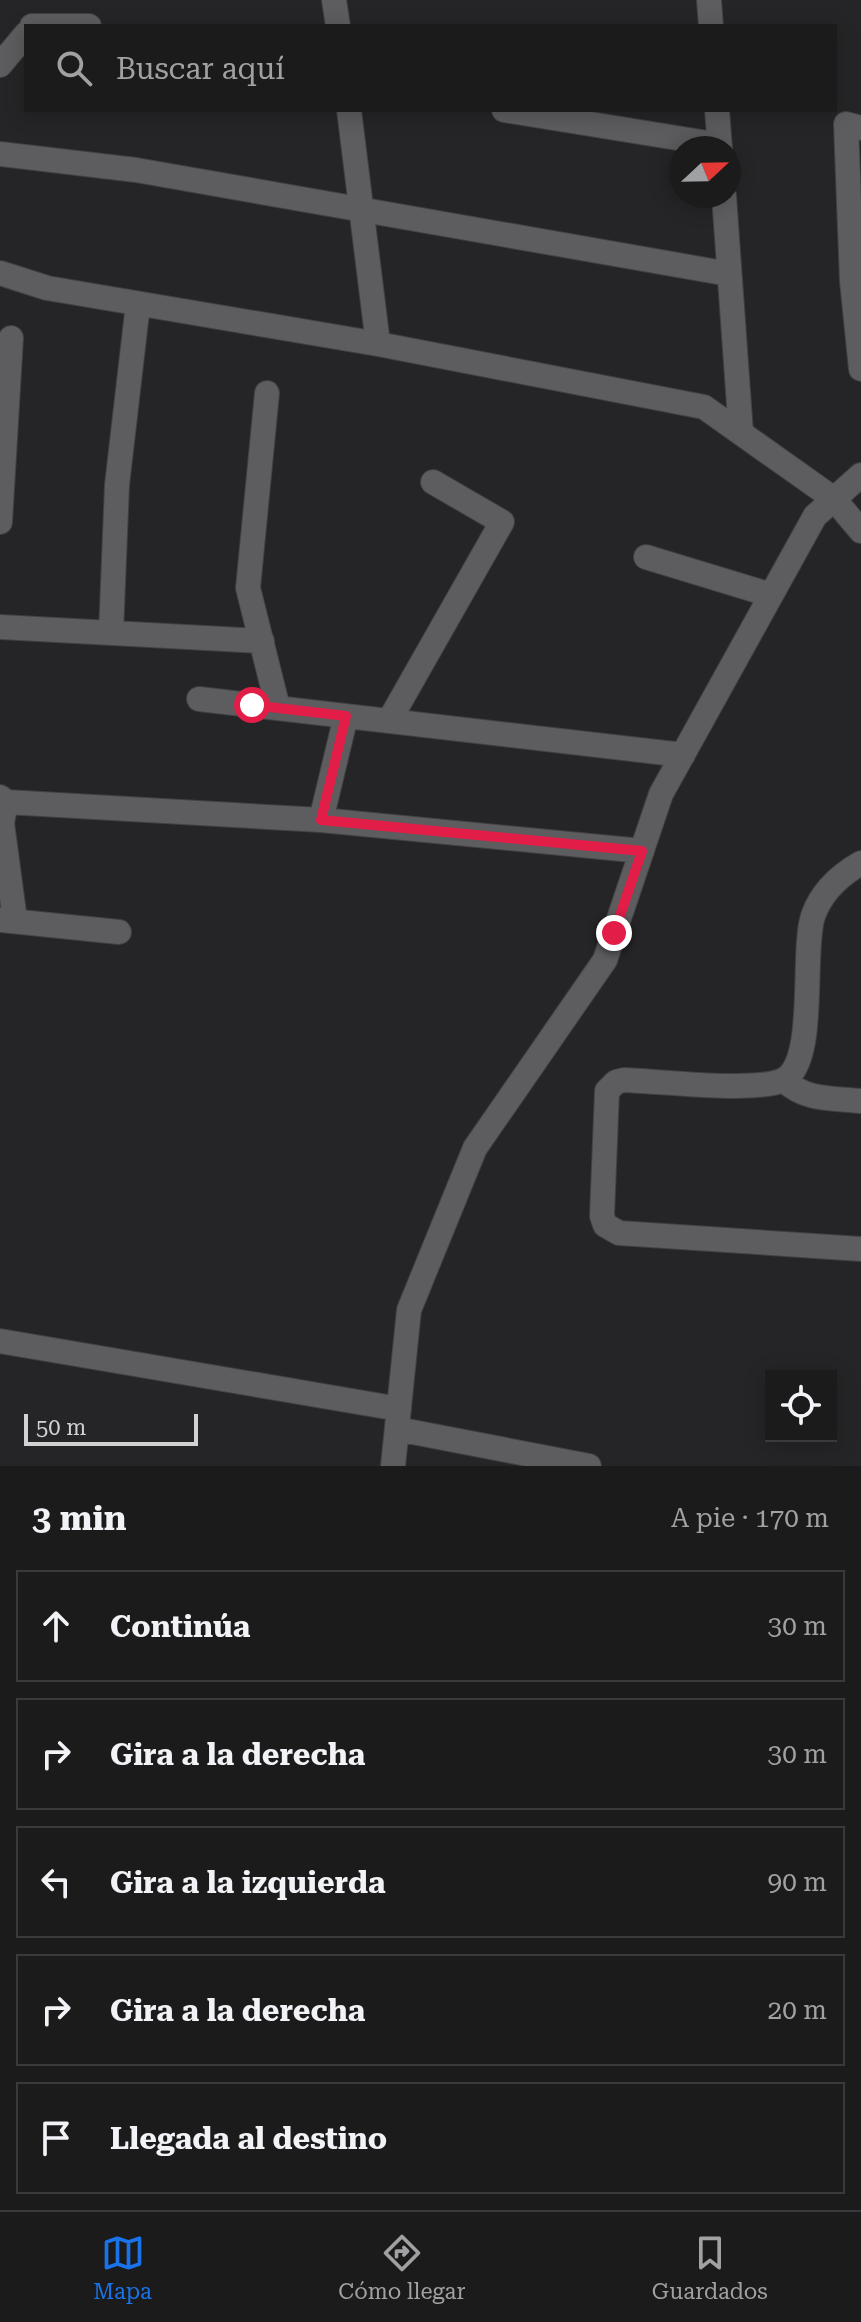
<!DOCTYPE html>
<html lang="es">
<head>
<meta charset="utf-8">
<style>
  :root { --surface:#1c1b1c; --page:#292829; --text:#f1f3f6; --muted:#a0a1a3; --line:#3a393b; --accent:#1a73e8 }
  body { margin:0; font-family:"Roboto Serif",serif; background:var(--page); color:var(--text) }
  .controls { position:absolute; right:24px; bottom:24px; display:grid; overflow:hidden; border-radius:0px; box-shadow:0 4px 20px #0003 }
  .controls button { width:72px; height:72px; display:grid; place-items:center; padding:0; border:0; border-bottom:2px solid var(--line); background:var(--surface); color:var(--text); font:40px sans-serif }
  .compass { position:absolute; left:669px; top:136px; width:72px; height:72px; border-radius:50%; background:var(--surface); box-shadow:0 4px 20px #0003; rotate:68deg }
  .scale { position:absolute; left:24px; bottom:20px; width:174px; box-sizing:border-box; padding-left:8px; border:4px solid #d3d2d3; border-top:0; font-size:22px; line-height:28px; white-space:nowrap; color:#d3d2d3; -webkit-text-stroke:6px #252426; paint-order:stroke }
  .stop { position:absolute; width:24px; height:24px; margin:-18px; border:6px solid #e11d48; border-radius:50%; background:#fff }
  .stop.end { background:#e11d48; border-color:#fff; box-shadow:0 2px 8px #0008 }
  .list { margin:0; padding:0; list-style:none }
  h2 { display:flex; justify-content:space-between; align-items:center; height:104px; margin:0; padding:0 32px; font-size:34px }
  h2 small { font-size:26px; font-weight:400; color:var(--muted) }
  .list li { display:grid; grid-template-columns:52px 1fr auto; gap:24px; align-items:center; box-sizing:border-box; height:112px; margin:0 16px 16px; padding:0 16px; border:2px solid var(--line); border-radius:0px }
  .list b { display:block; font-size:30px; white-space:nowrap }
  .list em { font-size:26px; font-style:normal; color:var(--muted) }
  .icon { flex:none; width:44px; height:44px; fill:none; stroke:currentColor; stroke-width:2; stroke-linecap:round; stroke-linejoin:round }
  .map { position:relative; flex:none; width:861px; height:1466px; overflow:hidden }
  .search { position:absolute; background:var(--surface); box-shadow:0 4px 20px #0003; left:24px; right:24px; top:24px; height:88px; display:flex; align-items:center; gap:20px; box-sizing:border-box; padding:0 28px; border-radius:0px; color:var(--muted); font-size:30px }
  .sheet { height:744px; background:var(--surface) }
  nav { display:flex; justify-content:space-around; align-items:center; box-sizing:border-box; height:112px; border-top:2px solid var(--line); background:var(--surface); font-size:22px; color:var(--muted) }
  nav a { display:grid; justify-items:center; gap:4px }
  nav .on { color:var(--accent) }
  .map>svg:first-child { display:block }
  .lines { fill:none; stroke-linecap:round; stroke-linejoin:round }
  .minor-casing { stroke:#414042; stroke-width:26 }
  .minor { stroke:#5d5c5e; stroke-width:24 }
  .route { stroke:#e11d48; stroke-width:10 }
</style>
</head>
<body>
<div class="map">
<svg width="861" height="1466" viewBox="0 0 861 1466">
  <rect width="100%" height="100%" fill="#252426"/>
  <g class="lines">
    <!-- minor casing -->
    <g class="minor-casing">
      <path id="minor" d="M334,0L338,26
        M709,0L711,26
        M32,26H89
        M0,65L26,34
        M349,110L378,344
        M504,110L720,145
        M717,110L720,148
        M861,128L846,124L852,281L861,369
        M0,154L136,170L729,274
        M724,196L741,433
        M0,273L47,288L378,344L704,407L834,499L861,531
        M267,393L248,588L278,708
        M0,522L11,338
        M646,557L771,595
        M0,627L262,641
        M111,633L117,485L138,304
        M199,699L683,755
        M389,721L502,522L433,482
        M0,797L6,802L321,820L642,851
        M6,802L2,823L15,920
        M321,820L346,716
        M861,863C840,875 821,893 813,916C801,953 818,1063 783,1080C756,1093 658,1081 624,1080L616,1082L607,1091L602,1216L605,1225L619,1233L861,1249
        M0,920L119,932
        M784,1080C805,1101 833,1098 861,1101
        M0,1341L399,1409
        M397,1429L589,1466
        M393,1466L409,1310L475,1148L605,960L661,794L815,516L861,475"/>
    </g>
    <!-- minor -->
    <use href="#minor" class="minor"/>
  </g>
  <g class="lines">
    <!-- route -->
    <path class="route" d="M252,705L346,716L321,820L642,851L614,933"/>
  </g>
</svg>
<div class="controls">
<button><svg class="icon" aria-label="locate" viewBox="0 0 24 24"><circle cx="12" cy="12" r="6"/><path d="M12 2v4M12 18v4M2 12h4M18 12h4"/></svg></button>
</div>
<svg class="compass" viewBox="-18 -18 36 36"><path d="M0-13l5 13h-10z" fill="#e53935"/><path d="M0 13l5-13h-10z" fill="#a0a1a3"/></svg>
<div class="scale">50 m</div>
<div class="stop" style="left:252px;top:705px"></div>
<div class="stop end" style="left:614px;top:933px"></div>
<div class="search"><svg class="icon" aria-label="search" viewBox="0 0 24 24"><circle cx="10" cy="10" r="6"/><path d="M15 15l6 6"/></svg>Buscar aquí</div>
</div>
<section class="sheet">
<h2>3 min<small>A pie · 170 m</small></h2>
<ul class="list">
<li><svg class="icon" aria-label="ahead" viewBox="0 0 24 24"><path d="M12 20V5M6 11l6-6 6 6"/></svg><div><b>Continúa</b></div><em>30 m</em></li>
<li><svg class="icon" aria-label="right" viewBox="0 0 24 24"><path d="M7 20v-9h11M14 6l5 5-5 5"/></svg><div><b>Gira a la derecha</b></div><em>30 m</em></li>
<li><svg class="icon" aria-label="left" viewBox="0 0 24 24"><path d="M17 20v-9H6M10 6l-5 5 5 5"/></svg><div><b>Gira a la izquierda</b></div><em>90 m</em></li>
<li><svg class="icon" aria-label="right" viewBox="0 0 24 24"><path d="M7 20v-9h11M14 6l5 5-5 5"/></svg><div><b>Gira a la derecha</b></div><em>20 m</em></li>
<li><svg class="icon" aria-label="arrive" viewBox="0 0 24 24"><path d="M6 21V4h12l-3 4 3 4H6"/></svg><div><b>Llegada al destino</b></div></li>
</ul>
</section>
<nav>
<a class="on"><svg class="icon" aria-label="map" viewBox="0 0 24 24"><path d="M3 6l6-2 6 2 6-2v14l-6 2-6-2-6 2zM9 4v14M15 6v14"/></svg>Mapa</a>
<a><svg class="icon" aria-label="directions" viewBox="0 0 24 24"><path d="M12 3l9 9-9 9-9-9zM9 14v-3h6M13 9l2 2-2 2"/></svg>Cómo llegar</a>
<a><svg class="icon" aria-label="saved" viewBox="0 0 24 24"><path d="M7 4h10v16l-5-4-5 4z"/></svg>Guardados</a>
</nav>
</body>
</html>
